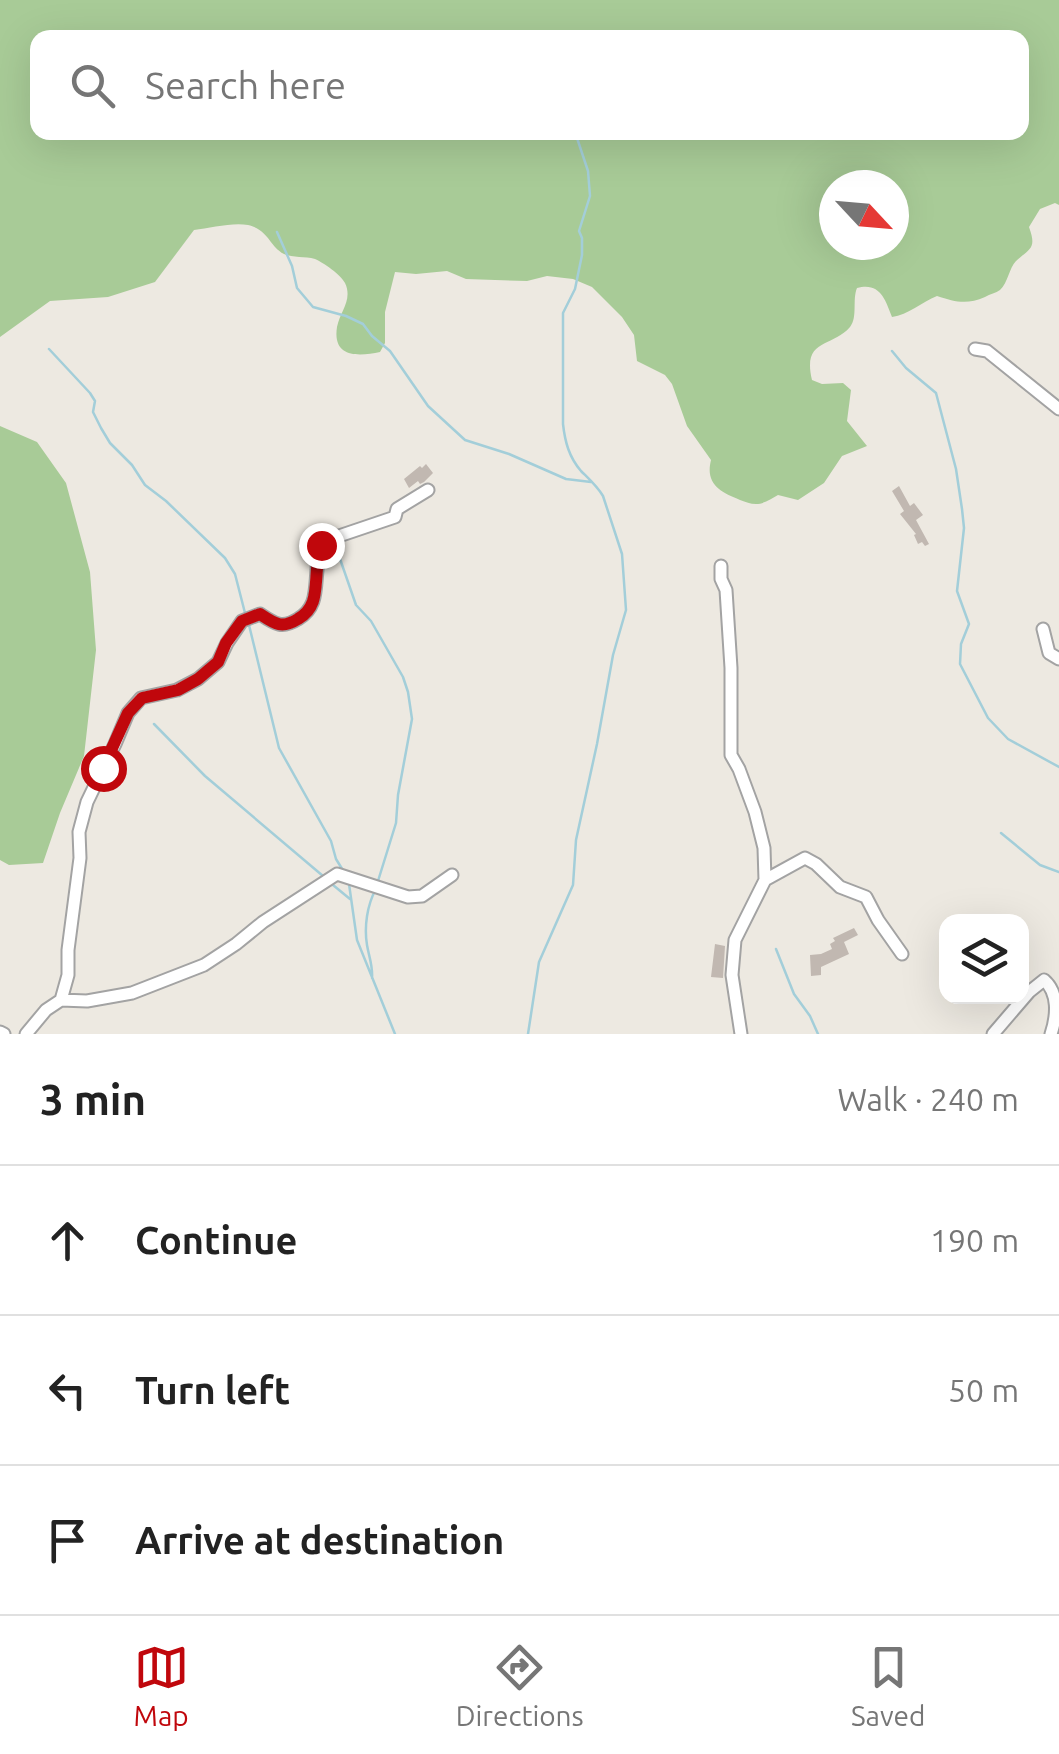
<!DOCTYPE html>
<html lang="en">
<head>
<meta charset="utf-8">
<style>
  :root { --surface:#fff; --page:#f2f2f2; --text:#222; --muted:#767676; --line:#e0e0e0; --accent:#c0070c }
  body { margin:0; font-family:Ubuntu,sans-serif; background:var(--page); color:var(--text) }
  .controls { position:absolute; right:30px; bottom:30px; display:grid; overflow:hidden; border-radius:20px; box-shadow:0 10px 40px #0002 }
  .controls button { width:90px; height:90px; display:grid; place-items:center; padding:0; border:0; border-bottom:2px solid var(--line); background:var(--surface); color:var(--text); font:50px sans-serif }
  .compass { position:absolute; left:819px; top:170px; width:90px; height:90px; border-radius:50%; background:var(--surface); box-shadow:0 10px 40px #0002; rotate:116deg }
  .stop { position:absolute; width:30px; height:30px; margin:-22px; border:8px solid #c0070c; border-radius:50%; background:#fff }
  .stop.end { background:#c0070c; border-color:#fff; box-shadow:0 2px 10px #0008 }
  .list { margin:0; padding:0; list-style:none }
  h2 { display:flex; justify-content:space-between; align-items:center; height:130px; margin:0; padding:0 40px; font-size:42px }
  h2 small { font-size:32px; font-weight:400; color:var(--muted) }
  .list li { display:grid; grid-template-columns:65px 1fr auto; gap:30px; align-items:center; box-sizing:border-box; height:150px; padding:0 40px; border-top:2px solid var(--line) }
  .list b { display:block; font-size:38px; white-space:nowrap }
  .list em { font-size:32px; font-style:normal; color:var(--muted) }
  .icon { flex:none; width:55px; height:55px; fill:none; stroke:currentColor; stroke-width:2; stroke-linecap:round; stroke-linejoin:round }
  .map { position:relative; flex:none; width:1059px; height:1034px; overflow:hidden }
  .search { position:absolute; background:var(--surface); box-shadow:0 10px 40px #0002; left:30px; right:30px; top:30px; height:110px; display:flex; align-items:center; gap:25px; box-sizing:border-box; padding:0 35px; border-radius:20px; color:var(--muted); font-size:38px }
  .sheet { height:580px; background:var(--surface) }
  nav { display:flex; justify-content:space-around; align-items:center; box-sizing:border-box; height:140px; border-top:2px solid var(--line); background:var(--surface); font-size:28px; color:var(--muted) }
  nav a { display:grid; justify-items:center; gap:5px }
  nav .on { color:var(--accent) }
  .map>svg:first-child { display:block }
  .forest { fill:#a8cb97; fill-rule:evenodd }
  .lines { fill:none; stroke-linecap:round; stroke-linejoin:round }
  .stream { stroke:#a3ced9; stroke-width:2.5 }
  .building { fill:#c1b8b1 }
  .minor-casing { stroke:#a3a3a3; stroke-width:15 }
  .minor { stroke:#fff; stroke-width:11 }
  .route { stroke:#c0070c; stroke-width:12 }
</style>
</head>
<body>
<div class="map">
<svg width="1059" height="1034" viewBox="0 0 1059 1034">
  <rect width="100%" height="100%" fill="#ede9e1"/>
  <!-- forest -->
  <path class="forest" d="M0,0H1059V205L1055,203L1040,209L1029,227C1037,249 1030,248 1016,261C1009,268 1008,283 1000,290C996,293 990,294 985,297C967,305 955,302 937,296C922,302 908,315 892,317C885,299 880,282 857,288C852,300 858,317 850,327C832,348 802,338 812,380L822,384L843,383L851,390L847,421L867,446L842,456L824,483L798,500L778,495C771,499 764,504 756,504C750,504 746,502 740,500C720,492 705,484 711,460L687,426L672,384L665,375L637,361L634,335L622,317L592,287L573,279L547,276L527,281L466,279L447,271L416,274L395,272L385,312V343L380,352C360,356 332,359 337,327C340,311 353,300 345,283C340,274 324,263 315,259C305,256 293,258 284,254C269,246 269,230 248,225C233,222 210,228 194,230L155,282L108,297L50,301L0,337ZM38,38H1022V132H38ZM894,185V245H834V185Z
    M0,426L37,442L66,483L90,572L96,650L84,756L60,813L43,863L9,865L0,860Z"/>
  <g class="lines">
    <!-- stream -->
    <path class="stream" d="M277,232L292,266L297,288L313,307L346,316L363,324L372,336L390,351L428,406L465,440L509,454L566,479L591,482
      M49,349L90,393L95,401L93,412L101,428L110,443L132,465L145,485L166,501L225,558L235,574L245,613
      M892,351L906,368L936,393L956,469L962,509L964,528L957,591L969,624L961,644L960,664L988,718L1008,739L1059,767
      M339,556L356,605L371,621L403,677L408,692L412,719L398,795L396,823L378,881
      M249,625L279,748L331,841L336,859L344,872
      M154,724L205,776L323,876
      M1001,833L1040,865L1059,872
      M349,884L357,940L395,1034
      M333,885L350,899
      M776,949L794,994L810,1016L818,1034
      M372,978C373,966 369,957 367,945C364,927 367,905 376,889
      M528,1034L539,962L573,885L576,840L597,744L613,655L626,610L622,554L603,496C597,486 589,479 581,471C569,457 565,442 563,424V313L575,289L582,255V238L579,231L590,196L588,171L575,132"/>
  </g>
  <!-- building -->
  <path class="building" d="M426,464L433,473L424,482L420,484L418,481L409,488L404,479L420,466L422,468Z
    M899,486L910,506L914,503L923,515L916,520L929,544L925,546L922,542L918,544L914,535L916,534L900,514L904,511L892,491Z
    M854,928L858,935L844,942L849,954L821,967V975L811,976L810,955L821,954L832,949L830,944L835,941L833,938Z
    M715,944L725,946L723,978L711,977Z"/>
  <g class="lines">
    <!-- minor casing -->
    <g class="minor-casing">
      <path id="minor" d="M975,349L987,351L1059,409
        M721,566V579L726,590L731,668V755L739,769L755,812L764,848L765,880L735,940L732,975L741,1034
        M1043,629L1049,653L1059,659
        M765,880L805,858L816,864L840,887L866,897L878,920L902,954
        M61,1000L68,975V950L80,858L79,832L87,802L115,744L128,713L141,698L177,690L198,679L218,662L227,643L242,621L260,614C275,624 282,629 298,619C317,608 315,591 317,570C317,561 319,553 321,545L330,539L395,517L397,509L428,490
        M0,1032L4,1034
        M26,1034L46,1010L61,1000L87,1001L132,993L204,965L236,944L263,922L337,874L408,897L422,896L452,875
        M993,1034L1029,992L1044,980C1059,993 1057,1016 1051,1034"/>
    </g>
    <!-- minor -->
    <use href="#minor" class="minor"/>
  </g>
  <g class="lines">
    <!-- route -->
    <path class="route" d="M103,768L128,713L142,698L178,690L198,679L218,662L226,643L242,621L260,614C275,624 282,629 298,619C317,608 315,591 317,569C317,561 319,553 321,545"/>
  </g>
</svg>
<div class="controls">
<button><svg class="icon" aria-label="layers" viewBox="0 0 24 24"><path d="M12 4l9 5-9 5-9-5zM3 14l9 5 9-5"/></svg></button>
</div>
<svg class="compass" viewBox="-18 -18 36 36"><path d="M0-13l5 13h-10z" fill="#e53935"/><path d="M0 13l5-13h-10z" fill="#767676"/></svg>
<div class="stop" style="left:103px;top:768px"></div>
<div class="stop end" style="left:321px;top:545px"></div>
<div class="search"><svg class="icon" aria-label="search" viewBox="0 0 24 24"><circle cx="10" cy="10" r="6"/><path d="M15 15l6 6"/></svg>Search here</div>
</div>
<section class="sheet">
<h2>3 min<small>Walk · 240 m</small></h2>
<ul class="list">
<li><svg class="icon" aria-label="ahead" viewBox="0 0 24 24"><path d="M12 20V5M6 11l6-6 6 6"/></svg><div><b>Continue</b></div><em>190 m</em></li>
<li><svg class="icon" aria-label="left" viewBox="0 0 24 24"><path d="M17 20v-9H6M10 6l-5 5 5 5"/></svg><div><b>Turn left</b></div><em>50 m</em></li>
<li><svg class="icon" aria-label="arrive" viewBox="0 0 24 24"><path d="M6 21V4h12l-3 4 3 4H6"/></svg><div><b>Arrive at destination</b></div></li>
</ul>
</section>
<nav>
<a class="on"><svg class="icon" aria-label="map" viewBox="0 0 24 24"><path d="M3 6l6-2 6 2 6-2v14l-6 2-6-2-6 2zM9 4v14M15 6v14"/></svg>Map</a>
<a><svg class="icon" aria-label="directions" viewBox="0 0 24 24"><path d="M12 3l9 9-9 9-9-9zM9 14v-3h6M13 9l2 2-2 2"/></svg>Directions</a>
<a><svg class="icon" aria-label="saved" viewBox="0 0 24 24"><path d="M7 4h10v16l-5-4-5 4z"/></svg>Saved</a>
</nav>
</body>
</html>
